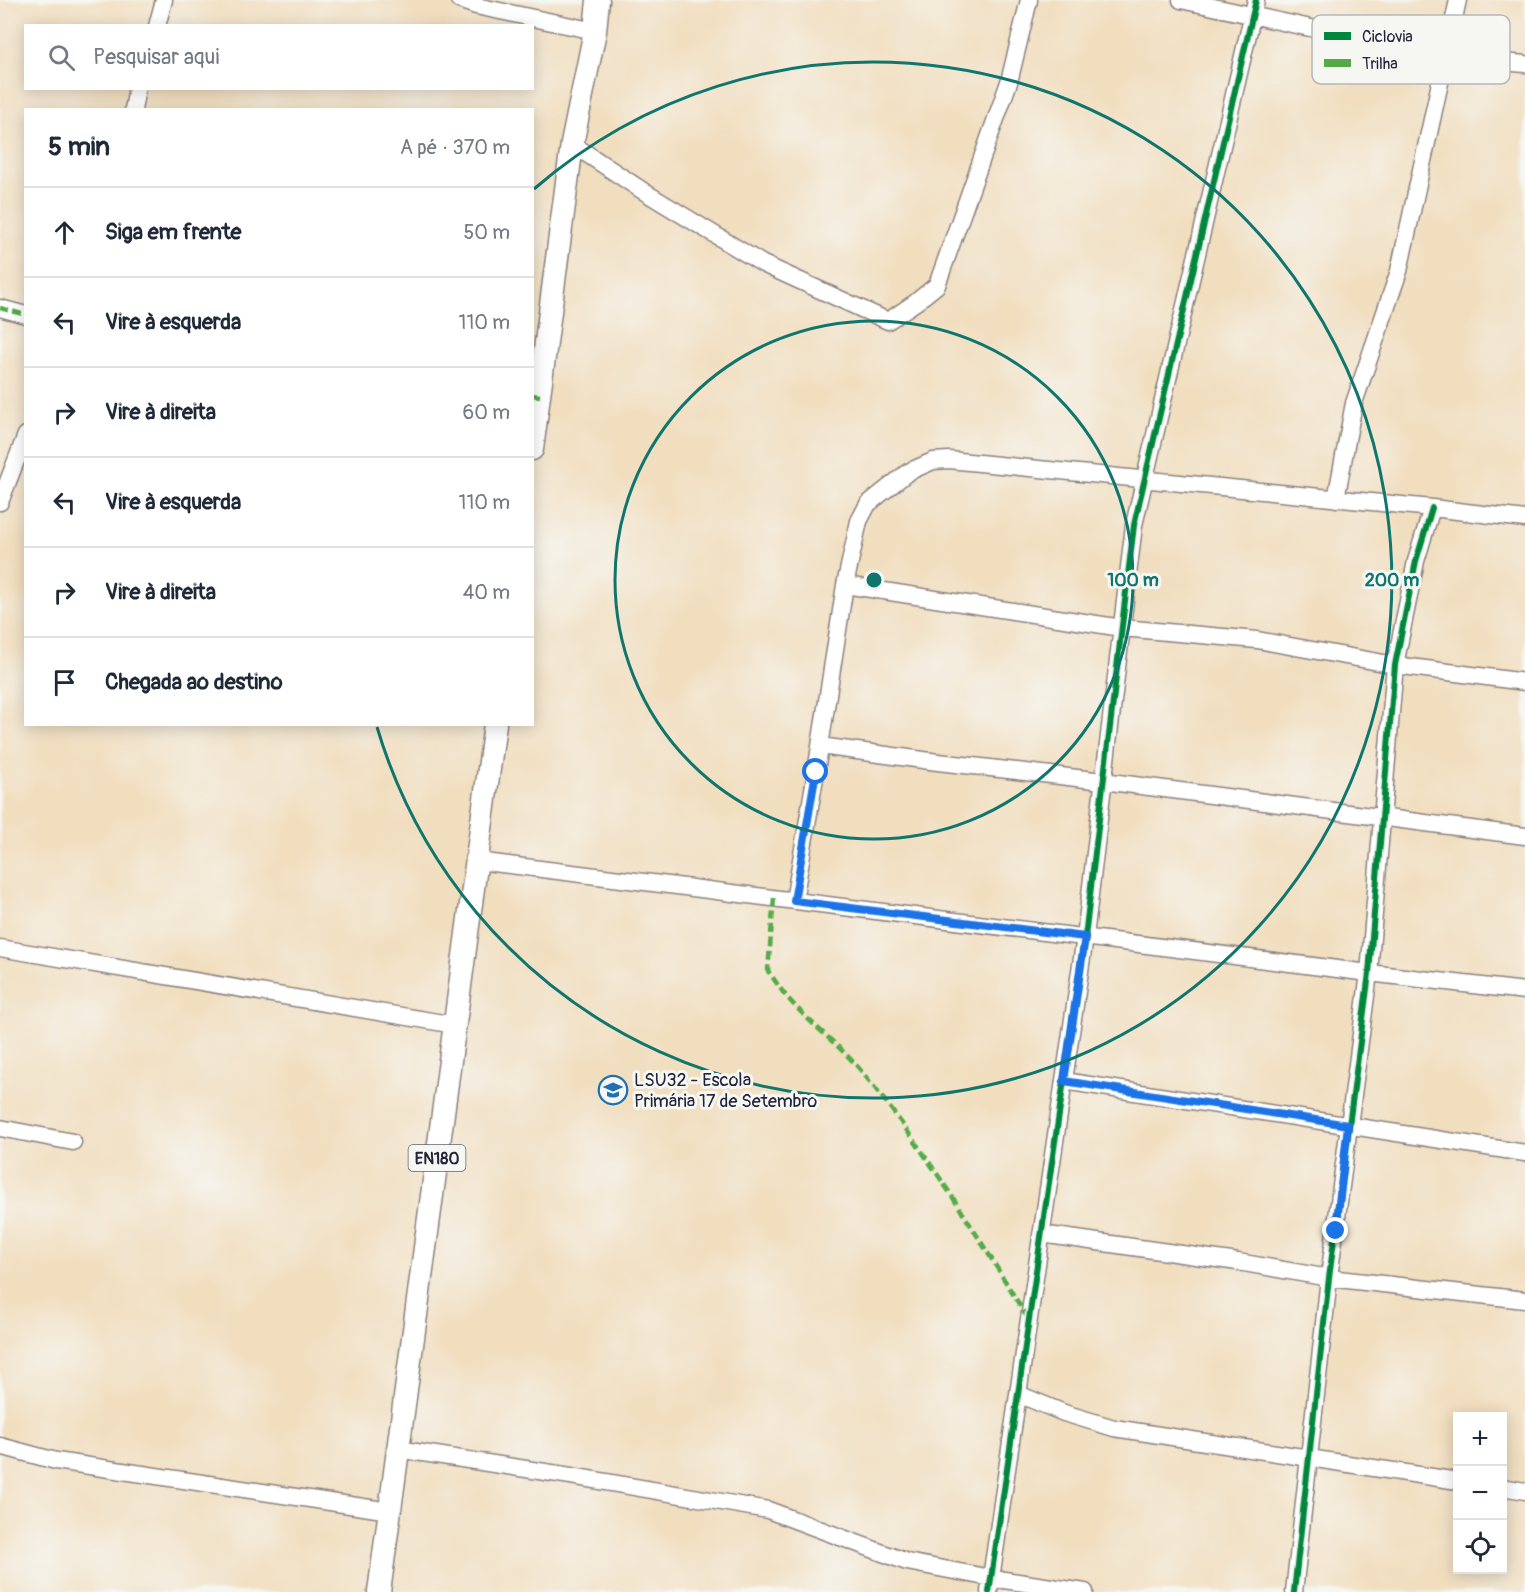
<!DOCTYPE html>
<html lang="pt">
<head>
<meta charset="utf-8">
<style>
  :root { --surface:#fff; --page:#f2f2f3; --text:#1f2937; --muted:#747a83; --line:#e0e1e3 }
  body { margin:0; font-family:Pangolin,sans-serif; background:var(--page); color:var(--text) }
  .controls { position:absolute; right:18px; bottom:18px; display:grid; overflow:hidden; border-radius:0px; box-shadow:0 3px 15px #0003 }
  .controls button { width:54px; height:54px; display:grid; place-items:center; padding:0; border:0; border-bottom:2px solid var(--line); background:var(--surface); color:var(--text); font:30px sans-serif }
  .stop { position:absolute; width:18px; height:18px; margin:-14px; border:4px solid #1a73e8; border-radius:50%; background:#fff }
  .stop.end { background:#1a73e8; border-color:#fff; box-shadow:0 2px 6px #0008 }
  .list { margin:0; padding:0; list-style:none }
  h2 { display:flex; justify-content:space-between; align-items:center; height:78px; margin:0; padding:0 24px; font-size:26px }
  h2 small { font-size:20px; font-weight:400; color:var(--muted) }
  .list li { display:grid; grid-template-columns:39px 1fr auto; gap:18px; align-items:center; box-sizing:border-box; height:90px; padding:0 24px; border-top:2px solid var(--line) }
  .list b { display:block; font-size:22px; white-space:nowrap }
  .list em { font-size:20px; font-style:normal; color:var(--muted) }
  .icon { flex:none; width:33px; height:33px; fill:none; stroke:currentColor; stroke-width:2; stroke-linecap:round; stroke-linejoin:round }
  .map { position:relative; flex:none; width:1525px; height:1592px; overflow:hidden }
  .search { position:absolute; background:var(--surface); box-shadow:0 3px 15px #0003; left:24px; top:24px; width:510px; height:66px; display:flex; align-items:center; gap:15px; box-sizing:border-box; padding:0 21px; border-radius:0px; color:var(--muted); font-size:22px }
  .panel { position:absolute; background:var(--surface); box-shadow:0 3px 15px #0003; left:24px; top:108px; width:510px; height:618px; border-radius:0px }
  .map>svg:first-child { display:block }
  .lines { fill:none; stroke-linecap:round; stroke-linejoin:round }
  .minor-casing { stroke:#8a807d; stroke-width:19 }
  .major-casing { stroke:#8a807d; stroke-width:25 }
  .minor { stroke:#fff; stroke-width:16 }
  .major { stroke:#fff; stroke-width:22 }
  .quiet { stroke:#53aa46; stroke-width:4.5; stroke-dasharray:9 4.5; stroke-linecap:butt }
  .cycleway-casing { stroke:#f6f6f2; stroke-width:10 }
  .cycleway { stroke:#00873e; stroke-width:6 }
  .route { stroke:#1a73e8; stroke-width:8 }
  .ring { fill:none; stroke:#0f766e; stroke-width:3 }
  .labels { text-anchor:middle; stroke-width:6; stroke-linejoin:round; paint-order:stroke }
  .shield { fill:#f6f6f2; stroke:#626272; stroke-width:1.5 }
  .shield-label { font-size:16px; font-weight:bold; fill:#22223b }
  .poi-label { font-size:18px; fill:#22223b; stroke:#f6f6f2; text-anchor:start }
  .key { fill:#f6f6f2; stroke:#b6b6bb; stroke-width:1.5 }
  .key-label { font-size:16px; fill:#22223b }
  .centre { fill:#0f766e; stroke:#f6f6f2; stroke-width:3 }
  .ring-label { font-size:18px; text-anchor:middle; font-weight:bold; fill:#0f766e; stroke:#f6f6f2; stroke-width:6; stroke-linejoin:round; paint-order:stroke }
</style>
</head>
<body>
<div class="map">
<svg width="1525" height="1592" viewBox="0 0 1525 1592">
  <rect width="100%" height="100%" fill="#f6f6f2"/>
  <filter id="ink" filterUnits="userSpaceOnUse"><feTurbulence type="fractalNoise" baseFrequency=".0167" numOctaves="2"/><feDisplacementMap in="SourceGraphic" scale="12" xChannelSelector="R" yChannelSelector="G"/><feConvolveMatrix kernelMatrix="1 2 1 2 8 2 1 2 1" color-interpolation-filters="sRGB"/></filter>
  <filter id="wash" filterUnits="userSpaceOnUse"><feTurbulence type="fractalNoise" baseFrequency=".008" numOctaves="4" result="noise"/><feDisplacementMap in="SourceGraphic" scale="24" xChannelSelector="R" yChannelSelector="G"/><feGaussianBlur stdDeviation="1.35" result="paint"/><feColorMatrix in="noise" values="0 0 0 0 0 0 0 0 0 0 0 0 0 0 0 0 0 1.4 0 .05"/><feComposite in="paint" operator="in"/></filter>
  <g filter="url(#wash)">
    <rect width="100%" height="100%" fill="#f1debf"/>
  </g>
  <g filter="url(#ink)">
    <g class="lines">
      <!-- minor casing -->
      <g class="minor-casing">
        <path id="minor" d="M459,0L476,6L595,31
          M1181,0L1445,57L1525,64
          M157,26L164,0
          M133,110L137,88
          M572,144L643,191L763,264L888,321L916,302L937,285L1009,82L1029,0
          M0,308L26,315
          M1336,499L1354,403L1399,271L1458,0
          M0,502L26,435
          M845,585L1122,628L1257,640L1395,665L1525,682
          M820,746L938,762L1103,781L1525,836
          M477,861L1369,973L1525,991
          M794,901L816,772L845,585L859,521L868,504L908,472L933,461L949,460L1432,508L1525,519
          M0,948L455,1025
          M1064,1081L1525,1153
          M0,1128L73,1142
          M1041,1234L1238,1262L1329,1278L1525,1300
          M1018,1394L1064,1413L1114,1428L1458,1481
          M0,1446L56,1461L390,1511
          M397,1449L571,1476L768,1510L907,1562L991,1578L1085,1592
          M1502,1487L1525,1491
          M989,1592L1085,937L1134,525L1256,0
          M1294,1592L1329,1278L1369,973L1395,665L1416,561L1432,508"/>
      </g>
      <!-- major casing -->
      <g class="major-casing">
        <path id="major" d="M532,449L572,144L595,31L598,0
          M379,1592L495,724"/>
      </g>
      <!-- minor -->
      <use href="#minor" class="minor"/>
      <!-- major -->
      <use href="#major" class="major"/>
      <!-- quiet -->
      <path class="quiet" d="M0,308L26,315
        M532,395L540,396
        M774,898L768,971C775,980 780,989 787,997C810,1024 840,1045 862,1072C925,1149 977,1234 1028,1319"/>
      <!-- cycleway casing -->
      <g class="cycleway-casing">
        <path id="cycleway" d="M989,1592L1085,937L1134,525L1256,0
          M1294,1592L1329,1278L1369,973L1395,665L1416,561L1432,508"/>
      </g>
      <!-- cycleway -->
      <use href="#cycleway" class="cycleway"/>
    </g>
  </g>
  <g class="lines" filter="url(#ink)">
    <!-- route -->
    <path class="route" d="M816,772L794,901L1085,937L1064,1081L1348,1125L1336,1231"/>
  </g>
  <!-- distance rings -->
  <g class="ring">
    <circle cx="874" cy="580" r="259"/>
    <path d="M534 189A518 518 0 1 1 377 727"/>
  </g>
  <!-- icons -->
  <defs>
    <g id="school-ring" transform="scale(1.5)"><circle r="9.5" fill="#f6f6f2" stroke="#1f6fb2" stroke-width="1.5"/><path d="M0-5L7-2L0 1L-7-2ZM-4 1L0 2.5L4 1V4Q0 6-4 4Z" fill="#1f6fb2"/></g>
  </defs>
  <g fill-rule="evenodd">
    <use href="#school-ring" x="613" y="1090"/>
  </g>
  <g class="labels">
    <!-- shield labels -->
    <rect class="shield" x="408.5" y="1145" width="57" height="26" rx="4.5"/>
    <g class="shield-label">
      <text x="437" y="1164">EN180</text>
    </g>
    <!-- poi labels -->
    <g class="poi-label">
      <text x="634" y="1086">LSU32 - Escola<tspan x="634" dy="21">Primária 17 de Setembro</tspan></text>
    </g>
  </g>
  <!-- legend -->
  <rect x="1312" y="15" width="198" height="69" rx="9" class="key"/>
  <rect x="1324" y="32" width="27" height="8" fill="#00873e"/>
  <rect x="1324" y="59" width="27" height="8" fill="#53aa46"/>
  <g class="key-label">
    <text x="1362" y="42">Ciclovia</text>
    <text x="1362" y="69">Trilha</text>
  </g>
  <circle cx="874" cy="580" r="9" class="centre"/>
  <g class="ring-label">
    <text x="1133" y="586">100 m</text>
    <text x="1392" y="586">200 m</text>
  </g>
</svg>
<div class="controls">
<button>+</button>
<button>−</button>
<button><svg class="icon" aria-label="locate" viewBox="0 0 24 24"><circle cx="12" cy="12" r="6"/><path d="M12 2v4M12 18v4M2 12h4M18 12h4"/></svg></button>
</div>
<div class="stop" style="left:816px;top:772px"></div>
<div class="stop end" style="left:1336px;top:1231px"></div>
<div class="search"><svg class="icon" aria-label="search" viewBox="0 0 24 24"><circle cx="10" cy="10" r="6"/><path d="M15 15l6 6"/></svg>Pesquisar aqui</div>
<section class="panel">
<h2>5 min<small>A pé · 370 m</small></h2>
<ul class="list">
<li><svg class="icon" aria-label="ahead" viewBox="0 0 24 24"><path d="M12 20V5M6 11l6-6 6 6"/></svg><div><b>Siga em frente</b></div><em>50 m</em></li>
<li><svg class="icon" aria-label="left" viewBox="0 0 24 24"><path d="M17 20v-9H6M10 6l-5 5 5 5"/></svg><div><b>Vire à esquerda</b></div><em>110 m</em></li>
<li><svg class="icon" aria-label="right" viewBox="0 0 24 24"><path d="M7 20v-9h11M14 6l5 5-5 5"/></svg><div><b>Vire à direita</b></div><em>60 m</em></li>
<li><svg class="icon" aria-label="left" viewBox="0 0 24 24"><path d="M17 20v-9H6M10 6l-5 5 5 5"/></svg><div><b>Vire à esquerda</b></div><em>110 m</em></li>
<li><svg class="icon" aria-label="right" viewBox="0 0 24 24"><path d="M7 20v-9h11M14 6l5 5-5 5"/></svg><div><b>Vire à direita</b></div><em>40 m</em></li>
<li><svg class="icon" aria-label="arrive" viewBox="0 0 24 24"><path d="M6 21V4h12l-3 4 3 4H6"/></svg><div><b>Chegada ao destino</b></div></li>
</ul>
</section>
</div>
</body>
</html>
